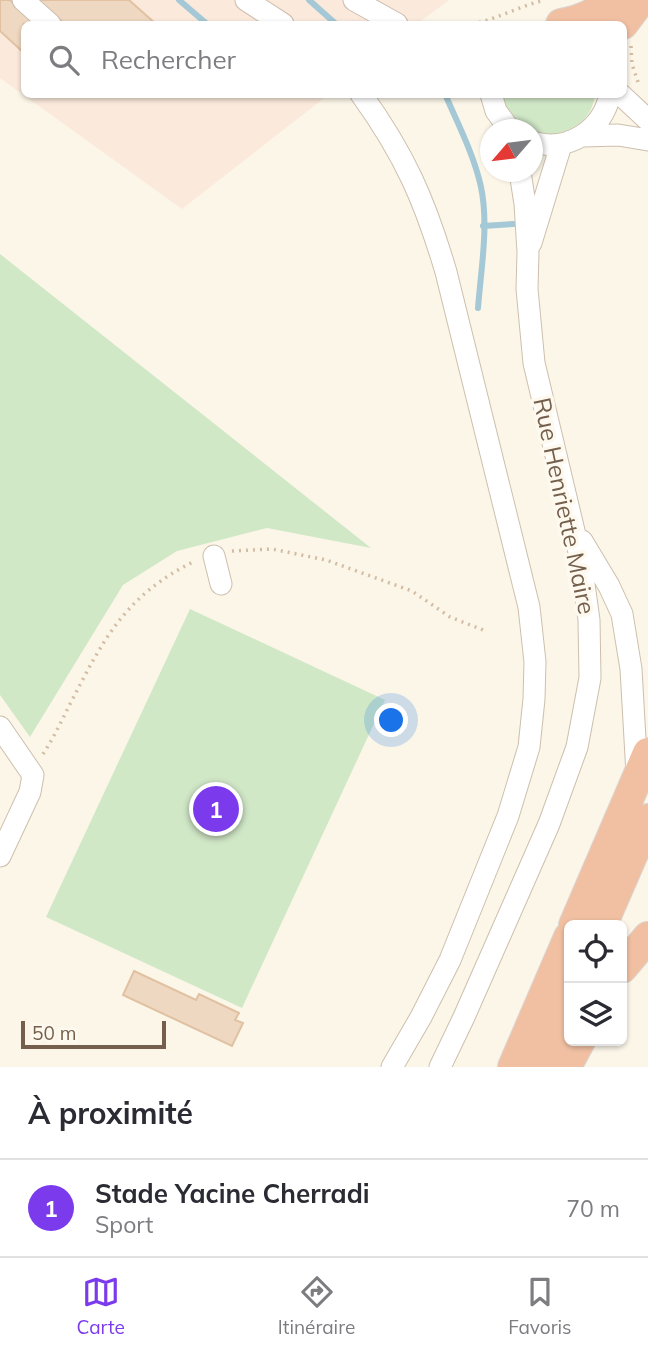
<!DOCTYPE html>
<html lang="fr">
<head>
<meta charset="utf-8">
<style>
  :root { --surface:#fff; --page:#f2f2f3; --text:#2b2b33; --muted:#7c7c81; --line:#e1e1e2; --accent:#7c3aed }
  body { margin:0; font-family:Mulish,sans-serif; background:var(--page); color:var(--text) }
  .controls { position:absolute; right:21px; bottom:21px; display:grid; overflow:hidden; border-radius:10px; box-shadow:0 2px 5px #0004 }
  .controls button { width:63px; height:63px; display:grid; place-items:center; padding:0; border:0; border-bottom:2px solid var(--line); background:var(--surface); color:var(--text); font:35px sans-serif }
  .compass { position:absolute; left:480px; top:119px; width:63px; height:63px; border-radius:50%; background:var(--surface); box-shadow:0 2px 5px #0004; rotate:242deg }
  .scale { position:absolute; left:21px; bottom:18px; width:145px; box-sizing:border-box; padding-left:7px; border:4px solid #745f4d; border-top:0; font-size:19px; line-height:24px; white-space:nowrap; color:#745f4d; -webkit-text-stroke:5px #fef9ee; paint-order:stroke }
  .you { position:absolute; left:392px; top:721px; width:24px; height:24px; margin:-18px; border:5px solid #fff; border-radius:50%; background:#1a73e8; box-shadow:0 0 0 10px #1a73e833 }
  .badge { display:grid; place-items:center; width:46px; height:46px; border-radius:50%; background:var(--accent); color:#fff; font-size:23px; font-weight:700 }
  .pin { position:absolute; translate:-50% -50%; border:4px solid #fff; box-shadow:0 2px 7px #0006 }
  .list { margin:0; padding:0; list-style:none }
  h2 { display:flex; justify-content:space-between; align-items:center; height:91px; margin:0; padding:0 28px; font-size:30px }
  h2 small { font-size:23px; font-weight:400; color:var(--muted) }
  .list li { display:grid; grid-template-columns:46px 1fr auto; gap:21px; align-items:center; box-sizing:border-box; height:98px; padding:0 28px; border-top:2px solid var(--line) }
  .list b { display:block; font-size:26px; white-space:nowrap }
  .list p { margin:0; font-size:23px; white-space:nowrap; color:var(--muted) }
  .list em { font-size:23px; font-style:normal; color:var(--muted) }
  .icon { flex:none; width:38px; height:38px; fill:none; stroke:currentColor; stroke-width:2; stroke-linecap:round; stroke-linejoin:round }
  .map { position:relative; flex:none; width:648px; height:1067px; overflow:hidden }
  .search { position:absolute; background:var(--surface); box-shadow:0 2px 5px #0004; left:21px; right:21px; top:21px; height:77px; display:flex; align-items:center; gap:18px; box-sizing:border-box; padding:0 24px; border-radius:10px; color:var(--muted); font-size:26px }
  .sheet { height:189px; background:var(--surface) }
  nav { display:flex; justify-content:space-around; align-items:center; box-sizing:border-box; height:98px; border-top:2px solid var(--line); background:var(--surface); font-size:19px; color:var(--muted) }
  nav a { display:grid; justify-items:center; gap:4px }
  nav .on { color:var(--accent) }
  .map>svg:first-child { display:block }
  .commercial { fill:#fbe9dc }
  .green { fill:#d1e8c7 }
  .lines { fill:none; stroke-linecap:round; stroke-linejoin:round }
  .stream { stroke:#a4c8d5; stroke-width:6 }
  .building { fill:#efd8c1; stroke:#e1c1a2; stroke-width:2 }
  .minor-casing { stroke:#cdbfae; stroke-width:23 }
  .highway-casing { stroke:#dbd5d1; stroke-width:32 }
  .path { stroke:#d4bca4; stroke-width:3.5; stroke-dasharray:2 5; stroke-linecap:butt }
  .minor { stroke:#fff; stroke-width:21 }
  .highway { stroke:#f1c0a3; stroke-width:30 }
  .labels { text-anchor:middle; stroke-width:7; stroke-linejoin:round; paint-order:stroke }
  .street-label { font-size:24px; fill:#745f4d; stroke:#fef9ee }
</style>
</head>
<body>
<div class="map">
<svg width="648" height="1067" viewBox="0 0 648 1067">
  <rect width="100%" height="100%" fill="#fbf6e8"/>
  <!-- commercial -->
  <path class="commercial" d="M0,0H449L417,24H24V94L328,95L182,209L0,78Z"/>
  <!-- green -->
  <path class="green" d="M499,95H595C591,126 561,138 533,134L532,130C512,129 505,111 499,95Z
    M0,254L371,548L267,528L177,551L123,585L30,737L0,695Z
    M190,609L385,700L242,1008L46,917Z"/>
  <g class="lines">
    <!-- stream -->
    <path class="stream" d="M179,0L207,24
      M309,0L336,24
      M445,94C458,124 474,155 481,187C489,225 481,269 478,308
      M483,226L513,224"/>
  </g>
  <!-- building -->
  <path class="building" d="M0,0H10L38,24H24V53L0,31Z
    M37,0H129L156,24H65Z
    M134,971L196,1000L199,994L239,1013L235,1020L243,1023L232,1046L123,995Z"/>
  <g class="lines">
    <!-- minor casing -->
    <g class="minor-casing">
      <path id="minor" d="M23,0L50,24
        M246,0L283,24
        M354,0L397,24
        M361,94C405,155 425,201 446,272L529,607L535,662L534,699L529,747L508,816L450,960L421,1017L392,1067
        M491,94L496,111L510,130
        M620,94L648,120
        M583,136L618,135L648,140
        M532,142C568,153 603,130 610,94
        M531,243L561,145
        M582,541L609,586L622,614L631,669L637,774
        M214,556L221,584
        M0,727L33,775L30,792L0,856
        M440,1067L464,1017L549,824L577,747L590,678L589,620L580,556L534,363L527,289L528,252L525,204L520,172"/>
    </g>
    <!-- highway casing -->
    <g class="highway-casing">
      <path id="highway" d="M561,24C582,20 595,14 611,0
        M623,24L641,0
        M574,925L648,753
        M602,925L648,819
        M622,968L648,937
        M513,1067L569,937
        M541,1067L569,1002
        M566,1067L580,1041"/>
    </g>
    <!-- path -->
    <path class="path" d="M472,24C498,19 519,6 545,0
      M631,46L632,64L638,82
      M232,551L272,549L326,560L412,591L450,617L483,630
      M43,754C53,739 61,722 69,706C103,640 125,595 195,561"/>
    <!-- minor -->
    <use href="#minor" class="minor"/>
    <!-- highway -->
    <use href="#highway" class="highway"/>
  </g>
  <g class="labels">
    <!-- street labels -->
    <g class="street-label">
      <text transform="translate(564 506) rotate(78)" y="8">Rue Henriette Maire</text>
    </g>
  </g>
</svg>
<div class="controls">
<button><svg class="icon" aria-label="locate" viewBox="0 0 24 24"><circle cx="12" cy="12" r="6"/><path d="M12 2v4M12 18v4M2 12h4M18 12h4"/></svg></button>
<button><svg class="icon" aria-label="layers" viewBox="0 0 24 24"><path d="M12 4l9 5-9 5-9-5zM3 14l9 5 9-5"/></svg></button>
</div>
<svg class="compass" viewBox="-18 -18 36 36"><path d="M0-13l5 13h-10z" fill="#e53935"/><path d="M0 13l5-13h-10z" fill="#7c7c81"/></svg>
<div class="scale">50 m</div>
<div class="you"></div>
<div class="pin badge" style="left:216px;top:809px">1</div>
<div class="search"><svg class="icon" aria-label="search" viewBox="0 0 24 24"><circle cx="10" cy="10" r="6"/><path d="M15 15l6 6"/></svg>Rechercher</div>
</div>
<section class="sheet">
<h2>À proximité<small></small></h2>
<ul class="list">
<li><span class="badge">1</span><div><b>Stade Yacine Cherradi</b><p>Sport</p></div><em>70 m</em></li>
</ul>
</section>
<nav>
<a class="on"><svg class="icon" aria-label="map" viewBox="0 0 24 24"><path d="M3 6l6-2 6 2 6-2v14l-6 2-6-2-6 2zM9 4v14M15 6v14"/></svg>Carte</a>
<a><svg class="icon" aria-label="directions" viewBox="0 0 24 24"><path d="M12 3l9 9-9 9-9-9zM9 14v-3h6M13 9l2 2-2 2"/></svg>Itinéraire</a>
<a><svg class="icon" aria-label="saved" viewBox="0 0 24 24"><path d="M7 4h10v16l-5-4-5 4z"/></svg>Favoris</a>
</nav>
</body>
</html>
